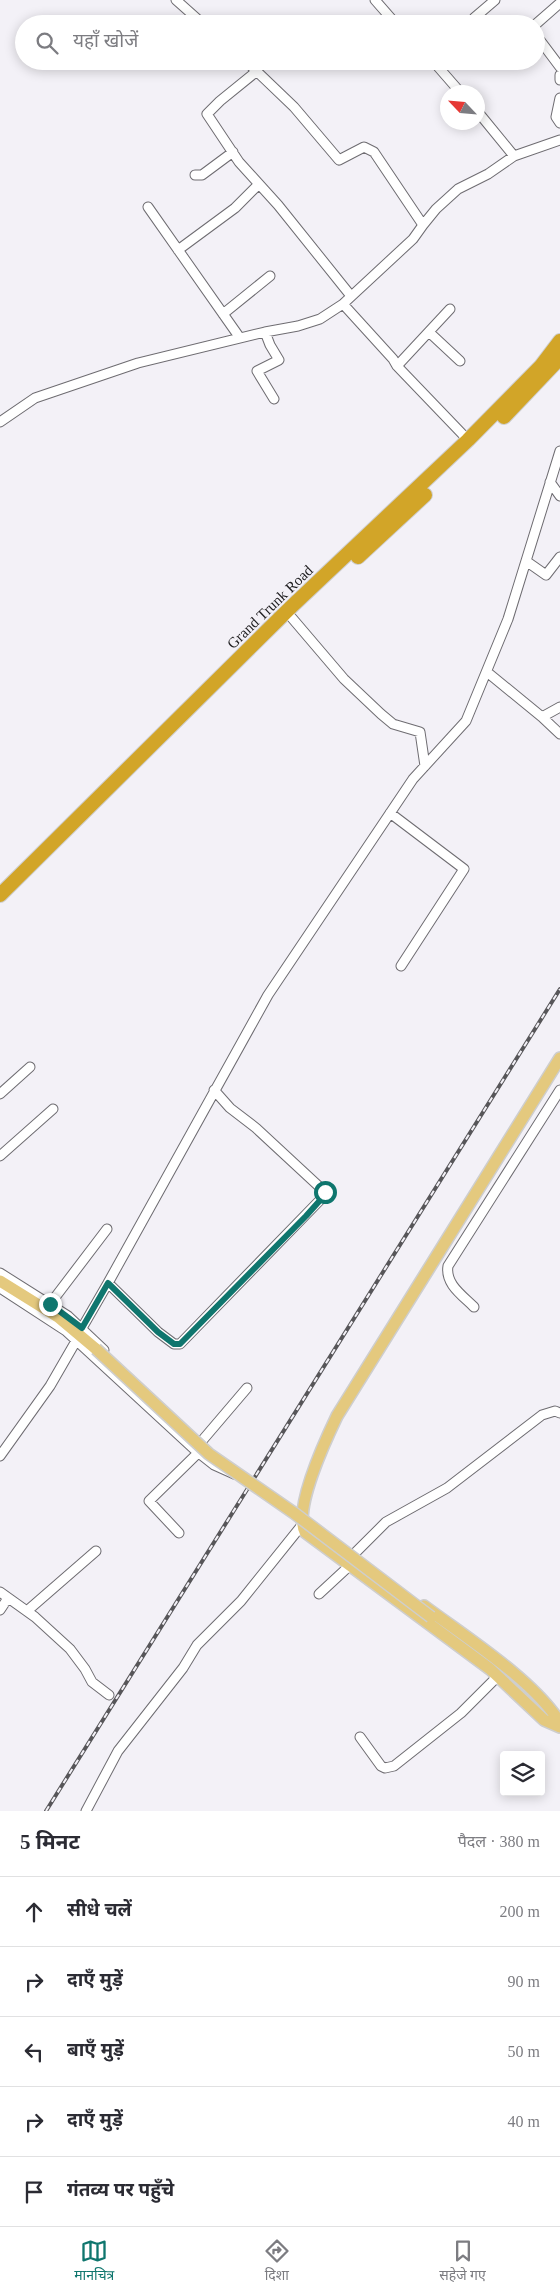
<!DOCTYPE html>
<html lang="hi">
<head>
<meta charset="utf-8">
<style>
  :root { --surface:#fff; --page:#f7f7f7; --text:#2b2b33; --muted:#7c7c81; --line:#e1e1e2; --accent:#0f766e }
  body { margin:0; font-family:"Times New Roman","Noto Sans Devanagari",serif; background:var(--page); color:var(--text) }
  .controls { position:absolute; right:15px; bottom:15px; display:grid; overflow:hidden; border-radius:5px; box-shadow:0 2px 12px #0003 }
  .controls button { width:45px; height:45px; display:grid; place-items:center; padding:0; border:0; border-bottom:1px solid var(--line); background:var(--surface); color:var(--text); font:25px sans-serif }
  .compass { position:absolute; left:440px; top:85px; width:45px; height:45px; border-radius:50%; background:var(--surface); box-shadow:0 2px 12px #0003; rotate:296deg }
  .stop { position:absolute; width:15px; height:15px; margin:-11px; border:4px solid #0f766e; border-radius:50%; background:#fff }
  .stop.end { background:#0f766e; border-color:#fff; box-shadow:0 1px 5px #0008 }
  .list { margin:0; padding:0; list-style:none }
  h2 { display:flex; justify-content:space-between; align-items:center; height:65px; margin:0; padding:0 20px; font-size:21px }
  h2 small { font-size:16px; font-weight:400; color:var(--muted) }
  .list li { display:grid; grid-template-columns:32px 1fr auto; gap:15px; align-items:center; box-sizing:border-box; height:70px; padding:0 20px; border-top:1px solid var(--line) }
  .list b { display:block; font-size:19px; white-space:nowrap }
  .list em { font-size:16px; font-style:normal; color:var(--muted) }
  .icon { flex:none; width:28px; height:28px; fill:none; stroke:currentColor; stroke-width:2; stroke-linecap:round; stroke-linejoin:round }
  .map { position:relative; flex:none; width:560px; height:1811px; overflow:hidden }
  .search { position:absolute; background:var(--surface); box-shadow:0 2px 12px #0003; left:15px; right:15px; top:15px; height:55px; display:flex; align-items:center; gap:12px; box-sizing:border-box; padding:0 18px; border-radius:28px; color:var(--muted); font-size:19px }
  .sheet { height:415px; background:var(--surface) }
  nav { display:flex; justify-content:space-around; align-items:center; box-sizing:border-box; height:70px; border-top:1px solid var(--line); background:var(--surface); font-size:14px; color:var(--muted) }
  nav a { display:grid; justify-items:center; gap:2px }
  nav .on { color:var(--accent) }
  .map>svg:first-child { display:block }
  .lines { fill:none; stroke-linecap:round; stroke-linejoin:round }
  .minor-casing { stroke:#6e6c71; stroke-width:11 }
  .major-casing { stroke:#cecece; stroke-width:14 }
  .highway-casing { stroke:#cecece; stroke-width:16 }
  .minor { stroke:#fff; stroke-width:9 }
  .major { stroke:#e4c97e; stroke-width:11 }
  .highway { stroke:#d2a528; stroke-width:14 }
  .rail-casing { stroke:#575659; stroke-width:4 }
  .rail { stroke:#f3f1f7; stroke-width:2; stroke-dasharray:5.5; stroke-linecap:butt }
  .major-bridge-casing { stroke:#cecece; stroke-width:14; stroke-linecap:butt }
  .major-bridge { stroke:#e4c97e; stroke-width:11 }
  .route { stroke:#0f766e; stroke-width:6 }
  .labels { text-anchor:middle; stroke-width:4; stroke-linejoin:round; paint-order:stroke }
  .street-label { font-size:15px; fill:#212022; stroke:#f3f1f7 }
</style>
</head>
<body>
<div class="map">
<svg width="560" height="1811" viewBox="0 0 560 1811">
  <rect width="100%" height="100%" fill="#f3f1f7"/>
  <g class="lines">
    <!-- minor casing -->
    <g class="minor-casing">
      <path id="minor" d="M176,0L203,24
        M375,0L396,24
        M474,18L495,0
        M536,24L560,3
        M536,35L560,67
        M433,61L460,92
        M257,71L220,101L207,114L239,162L278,205L351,296
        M560,75V80
        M560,98L556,117L560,123
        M478,112L514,156
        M195,175H202L233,152
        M148,207L240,338
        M423,225L436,209L458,189L488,174L514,156L560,140
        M178,250L235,208L259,184
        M343,304L393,359L397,366L468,440
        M223,314L270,276
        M265,332L270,345L279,360L257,371L274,399
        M430,333L460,361
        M397,366L450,309
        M0,422L35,398L138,363L265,332L298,326L320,319L343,304L413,239L423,225L374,152L364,147L339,160L294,107L246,61
        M550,482L560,496
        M526,561L546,575L560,557
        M292,618L344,679L381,714L393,724L420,732L425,766
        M487,672L542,717L560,707
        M542,717L560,734
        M390,813L464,869L401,966
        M0,1094L30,1067
        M0,1156L53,1109
        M0,1273L68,1316L104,1350
        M108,1283L268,995L413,779L466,721L508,619L560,451
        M0,1288L66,1331L195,1450L214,1465L234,1474
        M50,1304L107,1229
        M474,1307C462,1295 445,1284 448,1266L560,1090
        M82,1328L108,1283L158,1332L174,1344H180L323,1197L325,1192L256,1128L230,1108L214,1090
        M195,1449L247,1388
        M0,1456L50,1386L76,1341
        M179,1533L149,1501L199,1452
        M0,1592L35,1617L70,1649L85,1669L92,1682L109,1695
        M319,1594L346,1569L354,1554L386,1522L447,1488L542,1415L555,1411L560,1413
        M0,1610L6,1601L11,1600
        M27,1611L96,1551
        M360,1737L381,1766L385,1768L394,1766L461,1713L498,1676
        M86,1811L118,1751L183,1668L197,1645L241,1601L302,1525"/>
    </g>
    <!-- major casing -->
    <g class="major-casing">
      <path id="major" d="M560,1058L337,1416C326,1439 293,1509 305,1532L490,1669L544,1720L560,1727
        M0,1281L58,1317L96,1349
        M424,1606C464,1636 535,1681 560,1723"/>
    </g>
    <!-- highway casing -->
    <g class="highway-casing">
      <path id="highway" d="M504,417L560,358
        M358,557L425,495
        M0,895L291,607L468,440L541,366L560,341"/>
    </g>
    <!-- minor -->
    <use href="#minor" class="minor"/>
    <!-- major -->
    <use href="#major" class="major"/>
    <!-- highway -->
    <use href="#highway" class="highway"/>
    <!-- rail casing -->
    <g class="rail-casing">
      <path id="rail" d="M46,1811L560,989"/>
    </g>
    <!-- rail -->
    <use href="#rail" class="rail"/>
    <!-- major-bridge casing -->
    <g class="major-bridge-casing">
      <path id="major-bridge" d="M96,1349L209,1454L294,1513L431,1617"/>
    </g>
    <!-- major-bridge -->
    <use href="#major-bridge" class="major-bridge"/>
  </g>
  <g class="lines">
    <!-- route -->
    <path class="route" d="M50,1304L82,1328L108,1283L158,1332L174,1344H180L306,1216L323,1197L325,1192"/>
  </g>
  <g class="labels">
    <!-- street labels -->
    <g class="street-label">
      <text transform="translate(270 607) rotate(-44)" y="5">Grand Trunk Road</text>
    </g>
  </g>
</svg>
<div class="controls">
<button><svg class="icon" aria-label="layers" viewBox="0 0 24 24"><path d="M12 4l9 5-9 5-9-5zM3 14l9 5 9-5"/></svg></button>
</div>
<svg class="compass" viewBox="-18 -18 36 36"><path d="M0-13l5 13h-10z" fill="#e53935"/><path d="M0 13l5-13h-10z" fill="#7c7c81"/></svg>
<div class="stop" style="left:325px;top:1192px"></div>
<div class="stop end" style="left:50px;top:1304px"></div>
<div class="search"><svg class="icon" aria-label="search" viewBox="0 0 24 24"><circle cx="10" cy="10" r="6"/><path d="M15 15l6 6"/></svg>यहाँ खोजें</div>
</div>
<section class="sheet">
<h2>5 मिनट<small>पैदल · 380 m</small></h2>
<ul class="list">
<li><svg class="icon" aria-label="ahead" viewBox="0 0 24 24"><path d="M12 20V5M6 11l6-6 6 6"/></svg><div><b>सीधे चलें</b></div><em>200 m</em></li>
<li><svg class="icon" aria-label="right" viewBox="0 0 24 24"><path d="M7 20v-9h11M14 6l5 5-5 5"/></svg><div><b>दाएँ मुड़ें</b></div><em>90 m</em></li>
<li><svg class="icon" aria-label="left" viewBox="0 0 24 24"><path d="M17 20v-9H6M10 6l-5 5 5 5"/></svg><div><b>बाएँ मुड़ें</b></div><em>50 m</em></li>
<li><svg class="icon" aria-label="right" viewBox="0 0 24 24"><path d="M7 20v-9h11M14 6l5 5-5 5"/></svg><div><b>दाएँ मुड़ें</b></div><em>40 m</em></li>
<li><svg class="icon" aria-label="arrive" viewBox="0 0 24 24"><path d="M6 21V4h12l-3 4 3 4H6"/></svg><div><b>गंतव्य पर पहुँचे</b></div></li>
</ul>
</section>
<nav>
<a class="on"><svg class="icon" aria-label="map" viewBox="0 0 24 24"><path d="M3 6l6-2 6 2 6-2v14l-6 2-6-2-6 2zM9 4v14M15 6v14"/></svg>मानचित्र</a>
<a><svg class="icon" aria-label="directions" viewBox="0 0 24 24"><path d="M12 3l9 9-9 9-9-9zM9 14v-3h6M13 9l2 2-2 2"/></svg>दिशा</a>
<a><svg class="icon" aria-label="saved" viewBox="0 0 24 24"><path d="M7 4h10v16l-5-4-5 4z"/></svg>सहेजे गए</a>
</nav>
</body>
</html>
